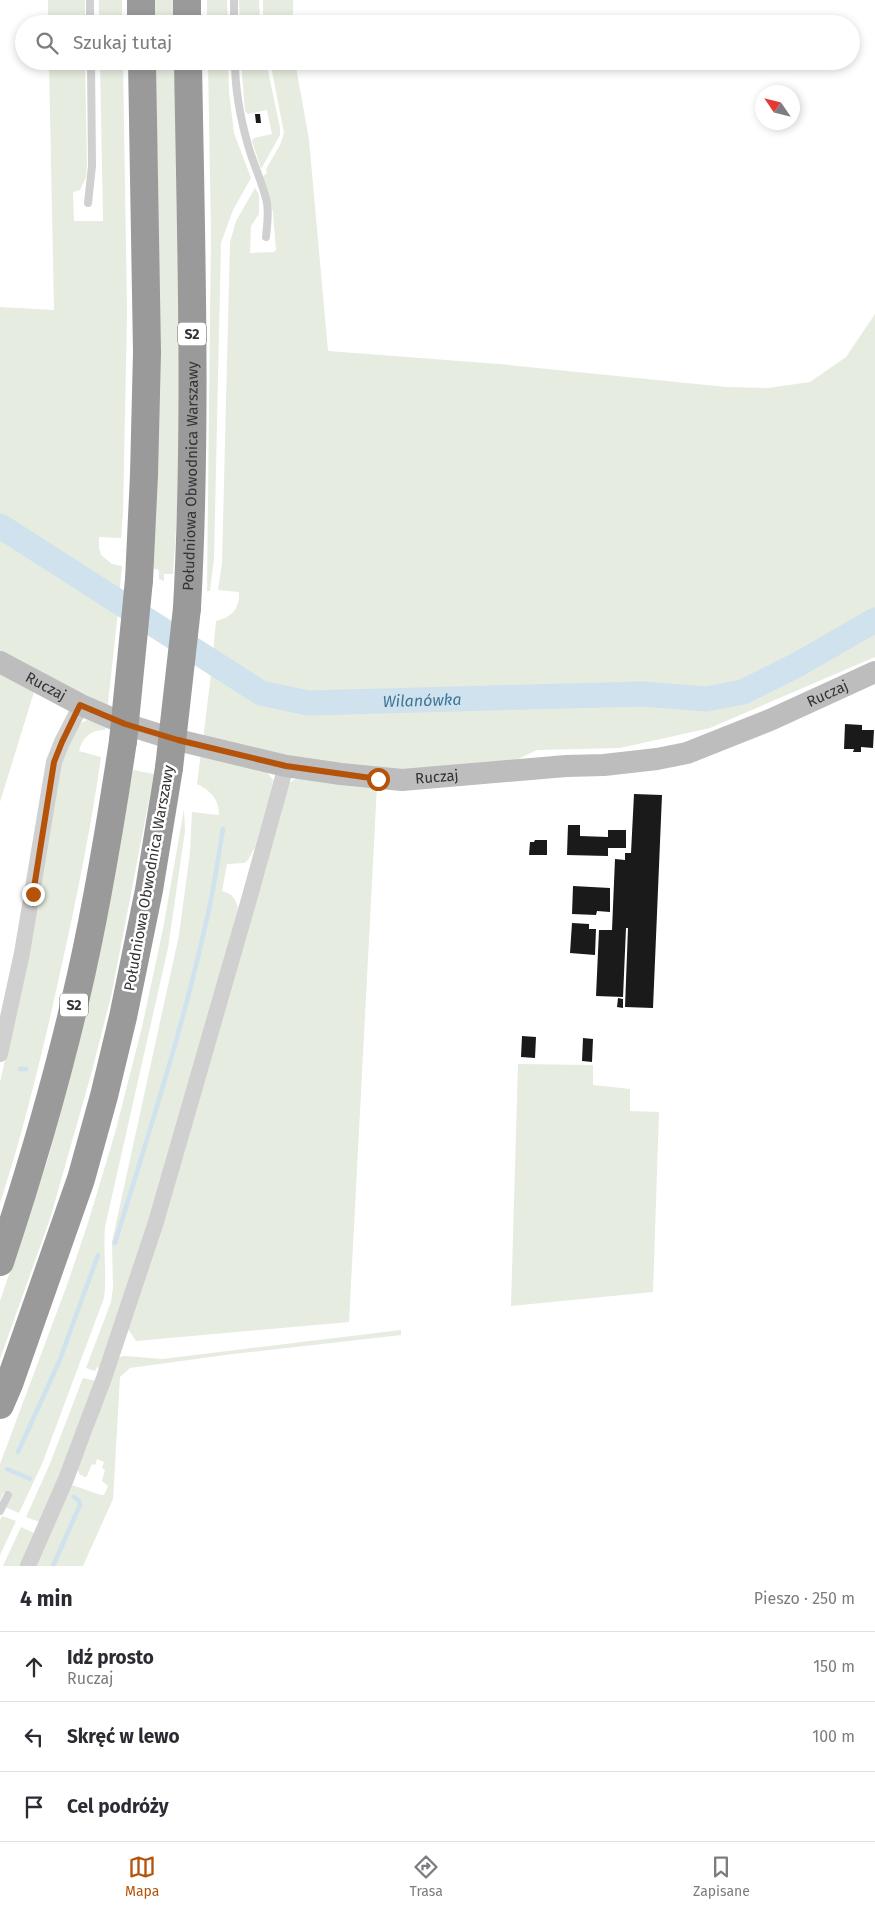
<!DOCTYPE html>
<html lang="pl">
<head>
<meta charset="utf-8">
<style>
  :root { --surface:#fff; --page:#f2f2f3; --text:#2b2b33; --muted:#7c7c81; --line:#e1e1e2; --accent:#b45309 }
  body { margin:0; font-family:"Fira Sans",sans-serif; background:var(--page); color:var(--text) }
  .compass { position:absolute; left:755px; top:85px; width:45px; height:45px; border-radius:50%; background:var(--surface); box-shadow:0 2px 8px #0003; rotate:305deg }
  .stop { position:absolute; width:15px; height:15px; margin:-11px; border:4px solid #b45309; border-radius:50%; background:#fff }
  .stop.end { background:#b45309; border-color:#fff; box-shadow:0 1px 5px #0008 }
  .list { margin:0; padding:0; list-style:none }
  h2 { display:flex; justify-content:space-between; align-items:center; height:65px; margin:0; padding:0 20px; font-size:21px }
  h2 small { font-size:16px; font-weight:400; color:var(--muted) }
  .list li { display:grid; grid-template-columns:32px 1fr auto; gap:15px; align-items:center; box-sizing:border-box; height:70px; padding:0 20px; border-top:1px solid var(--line) }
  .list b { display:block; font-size:19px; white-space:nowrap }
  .list p { margin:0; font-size:16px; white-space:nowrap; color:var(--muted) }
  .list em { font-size:16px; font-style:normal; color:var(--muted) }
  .icon { flex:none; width:28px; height:28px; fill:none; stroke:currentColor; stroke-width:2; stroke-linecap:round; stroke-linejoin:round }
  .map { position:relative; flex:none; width:875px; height:1566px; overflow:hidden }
  .search { position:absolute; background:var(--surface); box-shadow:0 2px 8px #0003; left:15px; right:15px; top:15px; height:55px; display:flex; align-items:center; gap:12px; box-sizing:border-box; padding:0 18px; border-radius:28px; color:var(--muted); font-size:19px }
  .sheet { height:275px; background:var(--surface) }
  nav { display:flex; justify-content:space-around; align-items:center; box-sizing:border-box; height:70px; border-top:1px solid var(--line); background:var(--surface); font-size:14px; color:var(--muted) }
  nav a { display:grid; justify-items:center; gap:2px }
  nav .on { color:var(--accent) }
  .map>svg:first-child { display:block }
  .green { fill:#e6ecdf }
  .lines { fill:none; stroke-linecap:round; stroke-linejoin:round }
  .stream { stroke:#cfe2ee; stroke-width:4.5 }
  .river { stroke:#cfe2ee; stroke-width:25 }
  .building { fill:#1a1a1a }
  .lane { stroke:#d0d0d0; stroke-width:8 }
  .street { stroke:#d0d0d0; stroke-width:16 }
  .secondary { stroke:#bdbdbd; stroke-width:22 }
  .highway { stroke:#9a9a9a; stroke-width:28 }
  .highway-bridge { stroke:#9a9a9a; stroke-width:28 }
  .route { stroke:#b45309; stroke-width:6 }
  .labels { text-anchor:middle; stroke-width:5; stroke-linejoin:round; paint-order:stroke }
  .shield { fill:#fff; stroke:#707070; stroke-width:1 }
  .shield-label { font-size:14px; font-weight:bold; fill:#333 }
  .street-label { font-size:15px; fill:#333; stroke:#fff }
  .water-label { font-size:16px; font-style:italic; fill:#3f7597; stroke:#fff }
</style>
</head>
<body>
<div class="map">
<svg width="875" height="1566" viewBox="0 0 875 1566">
  <rect width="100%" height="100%" fill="#fff"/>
  <!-- green -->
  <path class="green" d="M48,0H85V24H48Z
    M99,0H122V24H99Z
    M155,0H176L177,24H155Z
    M207,0H227L228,24H207Z
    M239,0H259L260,24H240Z
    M263,0H293V24H263Z
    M49,61H85L87,165L86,177L80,190L73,192L74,221H103L100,61H123L127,312L123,513L121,538L99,537V548L101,555L112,564L122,566L119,597L68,565L66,574L118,612L107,712L0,655V307L54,310Z
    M156,61H177C179,232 186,404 173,574H164V581L159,579V570L152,568L160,346Z
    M208,61H228L229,92L234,133L251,178L233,210L221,243L214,559L210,591H207L211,234Z
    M241,61H266L280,128V135L261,169L252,141L254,138L272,134L267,110L248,114L245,111Z
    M270,61H295L309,140L328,351L499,364L726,387L768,388L810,382L846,357L875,314V657L710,728L620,748L537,750L512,762L396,771L289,761L203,740L212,666L241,687L281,704L309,708L400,706V695C363,695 312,702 277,690C254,682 233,666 213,654L216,621C232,618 240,608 239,592L218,590L222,563L230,242L236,221L255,188L259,194V214L251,226L250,253L274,252L276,250L273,212L263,176L267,173L266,169L280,145L284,133Z
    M0,674L34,692L0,802Z
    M87,720L106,724L105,730C91,729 82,738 79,751L101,757C89,842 71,925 52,1009C37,1074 21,1139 0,1203V1082L21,990L60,767L75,731L81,723Z
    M201,752L264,768L273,780L272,786L255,847L248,860L244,863L227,864L222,891C233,894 235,898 238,908L170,1156L101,1369L97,1367L95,1371L86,1368L111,1302L113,1288L112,1242L179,935L190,852L192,812L219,815C219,799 211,791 197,784Z
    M133,770L154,774L112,992L92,1071L50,1219L0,1359V1301L47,1162L80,1036L111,888Z
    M299,777L377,786L349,1322L136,1341L128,1329L289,783Z
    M184,809L185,831L168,948L105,1227C103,1251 107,1275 104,1298L42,1464L19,1513L5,1507L10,1496L3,1493L0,1501V1464L67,1285L88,1223L115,1133L142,1027L163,929Z
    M518,1064L593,1065V1085L630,1089V1111L659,1112L653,1292L511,1306Z
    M401,1330V1335L233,1354L130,1368L120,1377L113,1499L83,1566H36L71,1486L72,1485L101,1495H104L108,1486L102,1481L105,1470L102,1468L104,1462L97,1459L95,1465L92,1464L87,1476L85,1477L79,1474L78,1469L93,1431L114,1366L119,1357L125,1356L162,1359Z
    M83,1378L96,1381L62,1482L40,1522L26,1517L49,1466Z
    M2,1516L16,1521L0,1555V1520Z
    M21,1527L36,1534L24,1566H3Z"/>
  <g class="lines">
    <!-- stream -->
    <path class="stream" d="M20,1069H26
      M115,1243C148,1136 183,1028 207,918C214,889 218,858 223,829
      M18,1452L59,1362L98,1255
      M7,1469L30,1479
      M53,1566L80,1505L79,1501L74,1497"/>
    <!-- river -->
    <path class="river" id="s1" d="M0,526L261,693L308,703L642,694L706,699L743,692L797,665L875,620"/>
  </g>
  <!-- building -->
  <path class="building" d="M255,114H260L261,123H256Z
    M845,724L862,725V730H874L873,748L861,747V752H853L854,749H844Z
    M634,794L662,795L653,1008L625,1007L628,928H626L623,997L596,996L599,930H612L615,859L625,860V853H631Z
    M568,825H580V836L608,837V830H626V848H608V856L567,855Z
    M535,840H547V855H529L530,842H534Z
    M573,886L610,888V912L597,911L596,915L572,914Z
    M572,923L589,924V929H596L595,955L570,953Z
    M618,998L623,999V1008L617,1007Z
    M522,1036L536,1037L535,1058L521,1057Z
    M583,1038L593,1039L592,1062L582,1061Z"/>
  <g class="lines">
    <!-- lane -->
    <path class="lane" d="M90,0V24
      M234,0V24
      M235,61C235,89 240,117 248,145C253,164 263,183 267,203C269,214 267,226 266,237
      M88,203L92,166L91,61
      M0,1511L8,1495"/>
    <!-- street -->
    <path class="street" d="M0,1054L22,953L54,762L62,742L81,705
      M28,1566L66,1479L104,1378L156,1222L250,896L286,766"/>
    <!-- secondary -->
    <path class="secondary" id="s2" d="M0,662L81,705L125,724L173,739L286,766L341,774L402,780L566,766L604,765L657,759L687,753L770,720L875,672"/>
    <!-- highway -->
    <g class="highway">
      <path d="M141,0V24"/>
      <path d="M187,0V24"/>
      <path d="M139,580L144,475L147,352L142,61"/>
      <path id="s3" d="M187,608C197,425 191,243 188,61"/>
      <path d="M0,1262C29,1175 55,1087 76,997C96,913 110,827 123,741"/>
      <path d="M0,1405L9,1384L81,1179L104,1096L123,1017L149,890L169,768"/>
    </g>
    <!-- highway-bridge -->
    <path class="highway-bridge" d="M123,741L139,580
      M169,768L187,608"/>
  </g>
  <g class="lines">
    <!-- route -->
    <path class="route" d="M33,894L54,762L62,742L80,705L125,724L178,740L286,766L378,779"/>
  </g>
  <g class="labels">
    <!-- shield labels -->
    <g class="shield">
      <rect x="178" y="322.5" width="28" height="23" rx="4"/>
      <rect x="60" y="993.5" width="28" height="23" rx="4"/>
    </g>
    <g class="shield-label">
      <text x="192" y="339">S2</text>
      <text x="74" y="1010">S2</text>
    </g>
    <!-- street labels -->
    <g class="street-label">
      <text dy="5" stroke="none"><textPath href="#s3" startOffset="132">Południowa Obwodnica Warszawy</textPath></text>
      <text dy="5" stroke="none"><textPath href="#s2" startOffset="52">Ruczaj</textPath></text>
      <text dy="5" stroke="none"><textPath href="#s2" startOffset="862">Ruczaj</textPath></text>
      <text dy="5" stroke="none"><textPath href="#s2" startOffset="458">Ruczaj</textPath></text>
      <text transform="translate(149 878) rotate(-80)" y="5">Południowa Obwodnica Warszawy</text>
    </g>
    <!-- water labels -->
    <g class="water-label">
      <text dy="6" stroke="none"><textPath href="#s1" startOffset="472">Wilanówka</textPath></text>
    </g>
  </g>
</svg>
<svg class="compass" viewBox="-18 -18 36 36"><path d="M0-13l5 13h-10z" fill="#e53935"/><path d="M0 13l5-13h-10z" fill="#7c7c81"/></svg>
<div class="stop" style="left:378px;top:779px"></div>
<div class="stop end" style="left:33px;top:894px"></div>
<div class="search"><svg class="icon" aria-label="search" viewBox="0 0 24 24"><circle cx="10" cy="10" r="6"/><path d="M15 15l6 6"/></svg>Szukaj tutaj</div>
</div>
<section class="sheet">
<h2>4 min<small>Pieszo · 250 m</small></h2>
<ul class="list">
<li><svg class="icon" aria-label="ahead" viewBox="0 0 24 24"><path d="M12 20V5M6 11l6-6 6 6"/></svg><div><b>Idź prosto</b><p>Ruczaj</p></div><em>150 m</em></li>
<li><svg class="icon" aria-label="left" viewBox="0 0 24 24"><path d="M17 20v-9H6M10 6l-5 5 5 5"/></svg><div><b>Skręć w lewo</b></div><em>100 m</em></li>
<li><svg class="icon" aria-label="arrive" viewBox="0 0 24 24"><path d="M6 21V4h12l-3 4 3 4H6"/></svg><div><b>Cel podróży</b></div></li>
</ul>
</section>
<nav>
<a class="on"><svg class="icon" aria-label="map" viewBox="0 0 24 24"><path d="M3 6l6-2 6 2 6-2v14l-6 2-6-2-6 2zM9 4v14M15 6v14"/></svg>Mapa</a>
<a><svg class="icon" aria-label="directions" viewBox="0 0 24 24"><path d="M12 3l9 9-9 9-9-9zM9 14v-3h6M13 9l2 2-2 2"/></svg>Trasa</a>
<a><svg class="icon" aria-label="saved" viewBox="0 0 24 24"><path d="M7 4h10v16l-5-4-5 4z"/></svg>Zapisane</a>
</nav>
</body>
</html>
